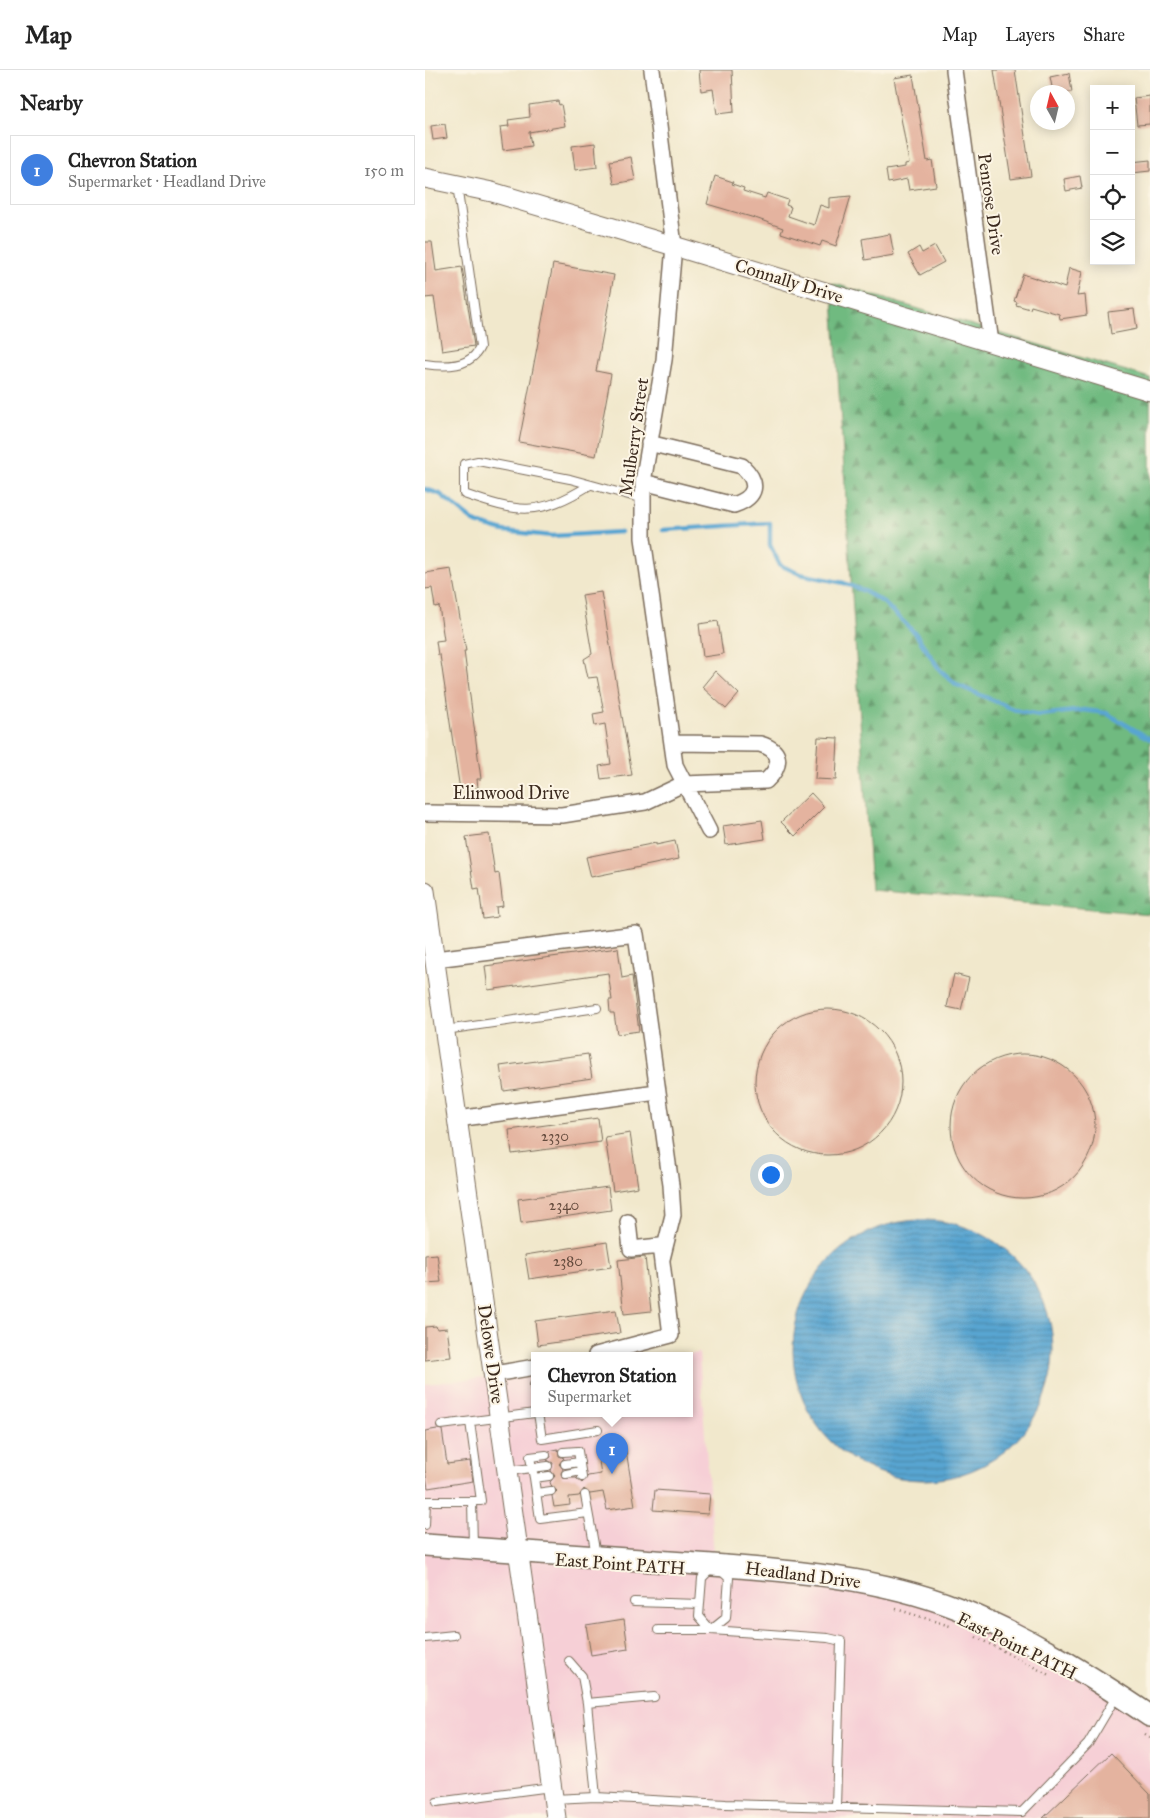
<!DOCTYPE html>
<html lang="en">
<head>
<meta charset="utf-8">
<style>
  :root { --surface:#fff; --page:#f2f2f2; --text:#222; --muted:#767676; --line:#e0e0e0; --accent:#7c3aed }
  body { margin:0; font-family:"IM FELL Great Primer",serif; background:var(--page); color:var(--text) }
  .controls { position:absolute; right:15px; top:15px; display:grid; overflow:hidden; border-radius:0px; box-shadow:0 2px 12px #0003 }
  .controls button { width:45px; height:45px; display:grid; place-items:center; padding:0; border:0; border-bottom:1px solid var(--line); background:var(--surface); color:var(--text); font:25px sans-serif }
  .compass { position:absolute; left:605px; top:15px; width:45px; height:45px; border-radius:50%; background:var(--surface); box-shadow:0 2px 12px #0003; rotate:352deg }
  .you { position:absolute; left:345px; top:1104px; width:18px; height:18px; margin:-12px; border:4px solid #fff; border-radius:50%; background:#1a73e8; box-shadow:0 0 0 8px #1a73e833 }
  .badge { display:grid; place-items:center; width:32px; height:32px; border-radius:50%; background:var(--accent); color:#fff; font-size:16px; font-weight:700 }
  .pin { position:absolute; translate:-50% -41px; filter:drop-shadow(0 1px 2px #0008) }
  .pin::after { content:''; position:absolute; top:26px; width:18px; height:15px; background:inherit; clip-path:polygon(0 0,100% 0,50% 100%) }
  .popup { position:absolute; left:106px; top:1282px; width:162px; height:65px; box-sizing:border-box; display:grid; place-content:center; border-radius:0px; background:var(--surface); filter:drop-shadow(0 1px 4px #0005); font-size:16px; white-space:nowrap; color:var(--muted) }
  .popup b { font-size:19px; color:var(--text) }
  .popup::after { content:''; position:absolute; left:50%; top:100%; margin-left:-10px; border:10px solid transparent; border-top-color:var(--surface) }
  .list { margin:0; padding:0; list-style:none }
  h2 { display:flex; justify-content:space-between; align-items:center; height:65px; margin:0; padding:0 20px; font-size:21px }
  h2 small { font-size:16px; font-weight:400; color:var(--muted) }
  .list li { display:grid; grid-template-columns:32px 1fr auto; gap:15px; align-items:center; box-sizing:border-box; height:70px; margin:0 10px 10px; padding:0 10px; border:1px solid var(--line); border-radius:0px }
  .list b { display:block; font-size:19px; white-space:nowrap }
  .list p { margin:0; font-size:16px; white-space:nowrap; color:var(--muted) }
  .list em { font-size:16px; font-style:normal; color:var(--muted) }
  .icon { flex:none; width:28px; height:28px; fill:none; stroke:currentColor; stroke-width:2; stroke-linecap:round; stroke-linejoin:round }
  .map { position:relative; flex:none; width:725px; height:1748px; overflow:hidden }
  header { display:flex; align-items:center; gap:30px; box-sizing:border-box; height:70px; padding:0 25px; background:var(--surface); border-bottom:1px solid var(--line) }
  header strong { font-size:24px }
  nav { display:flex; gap:28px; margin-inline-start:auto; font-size:18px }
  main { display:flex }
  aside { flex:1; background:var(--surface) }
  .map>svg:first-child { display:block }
  .built { fill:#f6cfd6 }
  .forest { fill:url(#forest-firs); stroke:#56724f }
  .water { fill:url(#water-rules); stroke:#4a6878 }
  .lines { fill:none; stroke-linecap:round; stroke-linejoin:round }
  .stream { stroke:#58a5d1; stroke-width:4.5 }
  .building { fill:#e4b39f }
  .service-casing { stroke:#7b6c5b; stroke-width:10 }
  .minor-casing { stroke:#7b6c5b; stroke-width:18 }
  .tertiary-casing { stroke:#7b6c5b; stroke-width:21 }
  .secondary-casing { stroke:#7b6c5b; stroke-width:24 }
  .path { stroke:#7b6c5b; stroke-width:2.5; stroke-dasharray:1 4; stroke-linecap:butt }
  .service { stroke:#fff; stroke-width:8 }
  .minor { stroke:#fff; stroke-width:15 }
  .tertiary { stroke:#fff; stroke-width:19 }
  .secondary { stroke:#fff; stroke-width:21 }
  .labels { text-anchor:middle; stroke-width:4; stroke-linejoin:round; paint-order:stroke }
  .number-label { font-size:15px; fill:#654c3e }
  .street-label { font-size:18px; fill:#3b2a1e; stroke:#fcf5e5 }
</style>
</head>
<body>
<header>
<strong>Map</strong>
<nav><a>Map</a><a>Layers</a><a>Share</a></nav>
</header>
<main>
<aside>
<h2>Nearby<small></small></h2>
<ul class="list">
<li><span class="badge" style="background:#3f7fe0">1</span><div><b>Chevron Station</b><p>Supermarket · Headland Drive</p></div><em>150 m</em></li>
</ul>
</aside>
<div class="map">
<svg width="725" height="1748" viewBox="0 0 725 1748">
  <defs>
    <pattern id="forest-firs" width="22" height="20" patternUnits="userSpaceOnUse" patternTransform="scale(1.25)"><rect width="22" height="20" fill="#70ba80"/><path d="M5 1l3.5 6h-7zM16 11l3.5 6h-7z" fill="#5d9768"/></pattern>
    <pattern id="water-rules" width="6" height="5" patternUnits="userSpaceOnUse" patternTransform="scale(1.25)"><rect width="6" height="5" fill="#58a5d1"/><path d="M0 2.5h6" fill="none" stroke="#4a87a9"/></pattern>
  </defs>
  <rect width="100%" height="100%" fill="#fcf5e5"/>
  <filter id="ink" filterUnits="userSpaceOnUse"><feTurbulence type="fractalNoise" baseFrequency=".02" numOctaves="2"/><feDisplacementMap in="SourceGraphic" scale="10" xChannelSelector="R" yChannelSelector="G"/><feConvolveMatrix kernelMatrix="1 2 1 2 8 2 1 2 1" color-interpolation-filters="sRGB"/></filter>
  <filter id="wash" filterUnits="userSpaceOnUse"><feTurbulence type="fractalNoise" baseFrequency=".0096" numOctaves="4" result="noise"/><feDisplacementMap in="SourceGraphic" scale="20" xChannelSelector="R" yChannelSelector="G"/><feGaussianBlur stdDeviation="1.12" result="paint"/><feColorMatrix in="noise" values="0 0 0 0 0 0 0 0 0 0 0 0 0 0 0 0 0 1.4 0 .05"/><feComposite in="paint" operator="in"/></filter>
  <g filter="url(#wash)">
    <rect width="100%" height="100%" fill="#f1e8cc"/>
    <!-- built -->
    <path class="built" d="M274,1283L290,1498L444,1507L577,1546L725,1639V1748H0V1314L109,1302L110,1343H264V1285H256Z"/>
    <!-- forest -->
    <path class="forest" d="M407,213L725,308V844L446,820Z"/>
    <!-- water -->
    <path class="water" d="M368 1280a130 130 0 1 1 260 0a130 130 0 1 1-260 0Z"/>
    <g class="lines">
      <!-- stream -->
      <path class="stream" d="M0,419L15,424L51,453L79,461L127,466L196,462
        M238,460L345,453V475L355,495L375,504L419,513L439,521L458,532L490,563L515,600L532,615L593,641L615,645L659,640L681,643L725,669"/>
    </g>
    <g id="blocks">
      <!-- building -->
      <path class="building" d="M274,0H307L309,42L292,44L288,19L276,21Z
        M569,0H590L606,106L586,109Z
        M644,3L647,22H628L625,7Z
        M488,5L502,91L507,90L511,116L484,120L482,109L463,113L461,100L480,97V94L484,93L469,8Z
        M725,26V54L712,55L709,28Z
        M133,31L134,35L136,34L140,56L104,62L106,76L78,80L75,57L84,56L83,50L105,47L104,35Z
        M20,54L22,68L8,70L6,56Z
        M170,73L172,97L150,100L147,76Z
        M206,87L210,110L189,114L185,91Z
        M725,90V101L707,103L706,92Z
        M290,106L308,112L307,114L319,118L318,121L340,128L342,123L363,130L361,135L366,137L363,146L389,155L395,135L404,138V128L426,126L411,176L397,171L395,176L356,163L358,158L333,149L282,134Z
        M655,106L657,118L641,121L639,109Z
        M465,164L469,185L440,190L437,169Z
        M0,172H7L11,201L37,197L49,276L17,281L9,227L0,228Z
        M510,176L519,192L495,205L483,184L494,177L497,183Z
        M128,194L189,205L171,301L186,304L171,386L94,372Z
        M644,198L657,202L652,226L660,225L662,245L635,249L634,244L606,236L605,239L591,235L592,232L589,231L598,204L640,218Z
        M709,239L712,259L686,264L683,242Z
        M26,499L41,581H39L56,709H52L53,718L35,720L15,585H13L11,571L19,570L14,536L10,537L7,518L0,519V503Z
        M176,522L207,705L176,709L174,696L186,694L180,654L170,656L168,644L179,642L172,607L163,608L159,589L167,584L157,525Z
        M293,551L298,584L278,587L274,554Z
        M290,601L314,624L301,639L277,617Z
        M393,667L413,668L411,710L390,709Z
        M386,723L399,737L370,766L356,752Z
        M337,750L340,769L301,775L298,756Z
        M64,764L70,804L74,803L78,836L71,837L72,847L58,849L54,818L49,819L41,767Z
        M250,771L254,789L166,807L161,787L231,773V775Z
        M193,878L197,908L207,906L214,961L192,964L189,943H185L184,930H187L183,903L63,920L60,896Z
        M529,904L544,908L536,940L522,937Z
        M330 1012a73 73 0 1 1 146 0a73 73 0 1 1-146 0Z
        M526 1056a72 72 0 1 1 144 0a72 72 0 1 1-144 0Z
        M163,984L167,1008L79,1021L75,996Z
        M173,1048L176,1072L87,1084L84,1060Z
        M205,1063L213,1117L188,1121L180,1067Z
        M183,1117L186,1140L96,1153L93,1129Z
        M182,1172L186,1197L104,1209L100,1185Z
        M12,1184L16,1212L0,1213V1185Z
        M220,1187L226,1241L199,1244L193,1190Z
        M191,1240L195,1263L113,1275L110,1251Z
        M11,1256L12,1259L22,1258L26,1287L0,1290V1257Z
        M12,1359L17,1360L22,1394L45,1391L48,1411L3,1418L0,1400V1361Z
        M200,1374L210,1436L182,1440L178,1422L165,1424L159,1419L154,1426L144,1427L145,1435L129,1437L127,1426L132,1421L126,1415L125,1412L130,1406L126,1401L128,1393L122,1390L126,1387L124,1381L133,1379L134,1386L139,1388L134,1394L138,1399L136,1403L137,1408H151L157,1413L163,1406L176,1404L172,1379Z
        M230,1420L285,1424L283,1444L228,1440Z
        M199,1549L203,1579L166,1585L161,1555Z
        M686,1683L725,1724V1748H618Z"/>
    </g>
  </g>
  <g filter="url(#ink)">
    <use href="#blocks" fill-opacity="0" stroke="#7b6c5b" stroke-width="1"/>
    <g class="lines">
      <!-- service casing -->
      <g class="service-casing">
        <path id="service" d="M0,294C19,297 46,298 55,277L32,115
          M165,415C113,447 94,443 39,424V394L53,391L145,409L218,429
          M20,960L172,938
          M109,1315L110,1320
          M113,1343L117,1369L173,1360
          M16,1355L110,1343
          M138,1382L153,1381L157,1407
          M140,1394L155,1392
          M123,1396L107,1398L109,1408L124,1406
          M83,1401L107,1398L105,1387L121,1385
          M141,1404L156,1401
          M109,1408L115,1449L163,1443
          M111,1423L126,1421
          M160,1425L171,1485
          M47,1431L48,1477
          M0,1455L1,1431H56L45,1352
          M290,1495L304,1508L301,1548L286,1560L274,1546L277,1508Z
          M209,1532L275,1534
          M233,1560H286L403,1568L416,1571L411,1737
          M0,1568L29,1565
          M144,1591L157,1606L162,1633L171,1727
          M162,1633L229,1627
          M128,1729L171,1727L301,1734L597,1742L663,1674L692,1625
          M12,1732L126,1717"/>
      </g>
      <!-- minor casing -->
      <g class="minor-casing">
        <path id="minor" d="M227,0L249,176L239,290L218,412V468L250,695L284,761
          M529,0L566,273
          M218,412L309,435C332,427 335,413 317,396L224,373
          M0,743L137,745L220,732L258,714L341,711C356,697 359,681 335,674L247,673
          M10,889L211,864L246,1115L248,1145L237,1189
          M32,1049L232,1022
          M171,1285L246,1265L235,1176L206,1179L203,1152
          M69,1304L110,1297"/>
      </g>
      <!-- tertiary casing -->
      <g class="tertiary-casing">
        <path id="tertiary" d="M0,108L67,122L249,176L725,321
          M0,821L131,1748"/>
      </g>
      <!-- secondary casing -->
      <g class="secondary-casing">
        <path id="secondary" d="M0,1475C86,1481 173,1487 259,1493C352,1500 445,1504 532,1538C602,1566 663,1604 725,1646"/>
      </g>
      <!-- path -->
      <path class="path" d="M471,1539L528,1557
        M551,1567L626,1606
        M720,1664L725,1667"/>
      <!-- service -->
      <use href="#service" class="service"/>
      <!-- minor -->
      <use href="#minor" class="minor"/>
      <!-- tertiary -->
      <use href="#tertiary" class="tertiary"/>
      <!-- secondary -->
      <use href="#secondary" class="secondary"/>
    </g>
  </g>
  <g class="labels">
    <!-- number labels -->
    <g class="number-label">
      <text x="130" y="1071">2330</text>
      <text x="139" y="1140">2340</text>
      <text x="143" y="1196">2380</text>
    </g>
    <!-- street labels -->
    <g class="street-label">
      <text transform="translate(566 134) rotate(82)" y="6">Penrose Drive</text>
      <text transform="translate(364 211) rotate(17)" y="6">Connally Drive</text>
      <text transform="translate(209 367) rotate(-82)" y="6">Mulberry Street</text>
      <text x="86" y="729">Elinwood Drive</text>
      <text transform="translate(66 1284) rotate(82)" y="6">Delowe Drive</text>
      <text transform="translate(195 1494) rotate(4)" y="6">East Point PATH</text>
      <text transform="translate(378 1505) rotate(7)" y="6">Headland Drive</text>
      <text transform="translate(592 1576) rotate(26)" y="6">East Point PATH</text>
    </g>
  </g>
</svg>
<div class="controls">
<button>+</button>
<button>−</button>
<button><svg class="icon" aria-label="locate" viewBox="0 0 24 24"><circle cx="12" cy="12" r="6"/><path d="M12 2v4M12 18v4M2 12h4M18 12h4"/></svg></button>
<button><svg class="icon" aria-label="layers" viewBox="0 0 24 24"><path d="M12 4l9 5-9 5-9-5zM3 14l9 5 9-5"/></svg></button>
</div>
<svg class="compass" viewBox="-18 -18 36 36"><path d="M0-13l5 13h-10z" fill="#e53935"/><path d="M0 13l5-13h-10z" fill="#767676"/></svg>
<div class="you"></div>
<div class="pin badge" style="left:187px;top:1404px;background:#3f7fe0">1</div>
<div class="popup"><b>Chevron Station</b>Supermarket</div>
</div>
</main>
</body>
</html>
